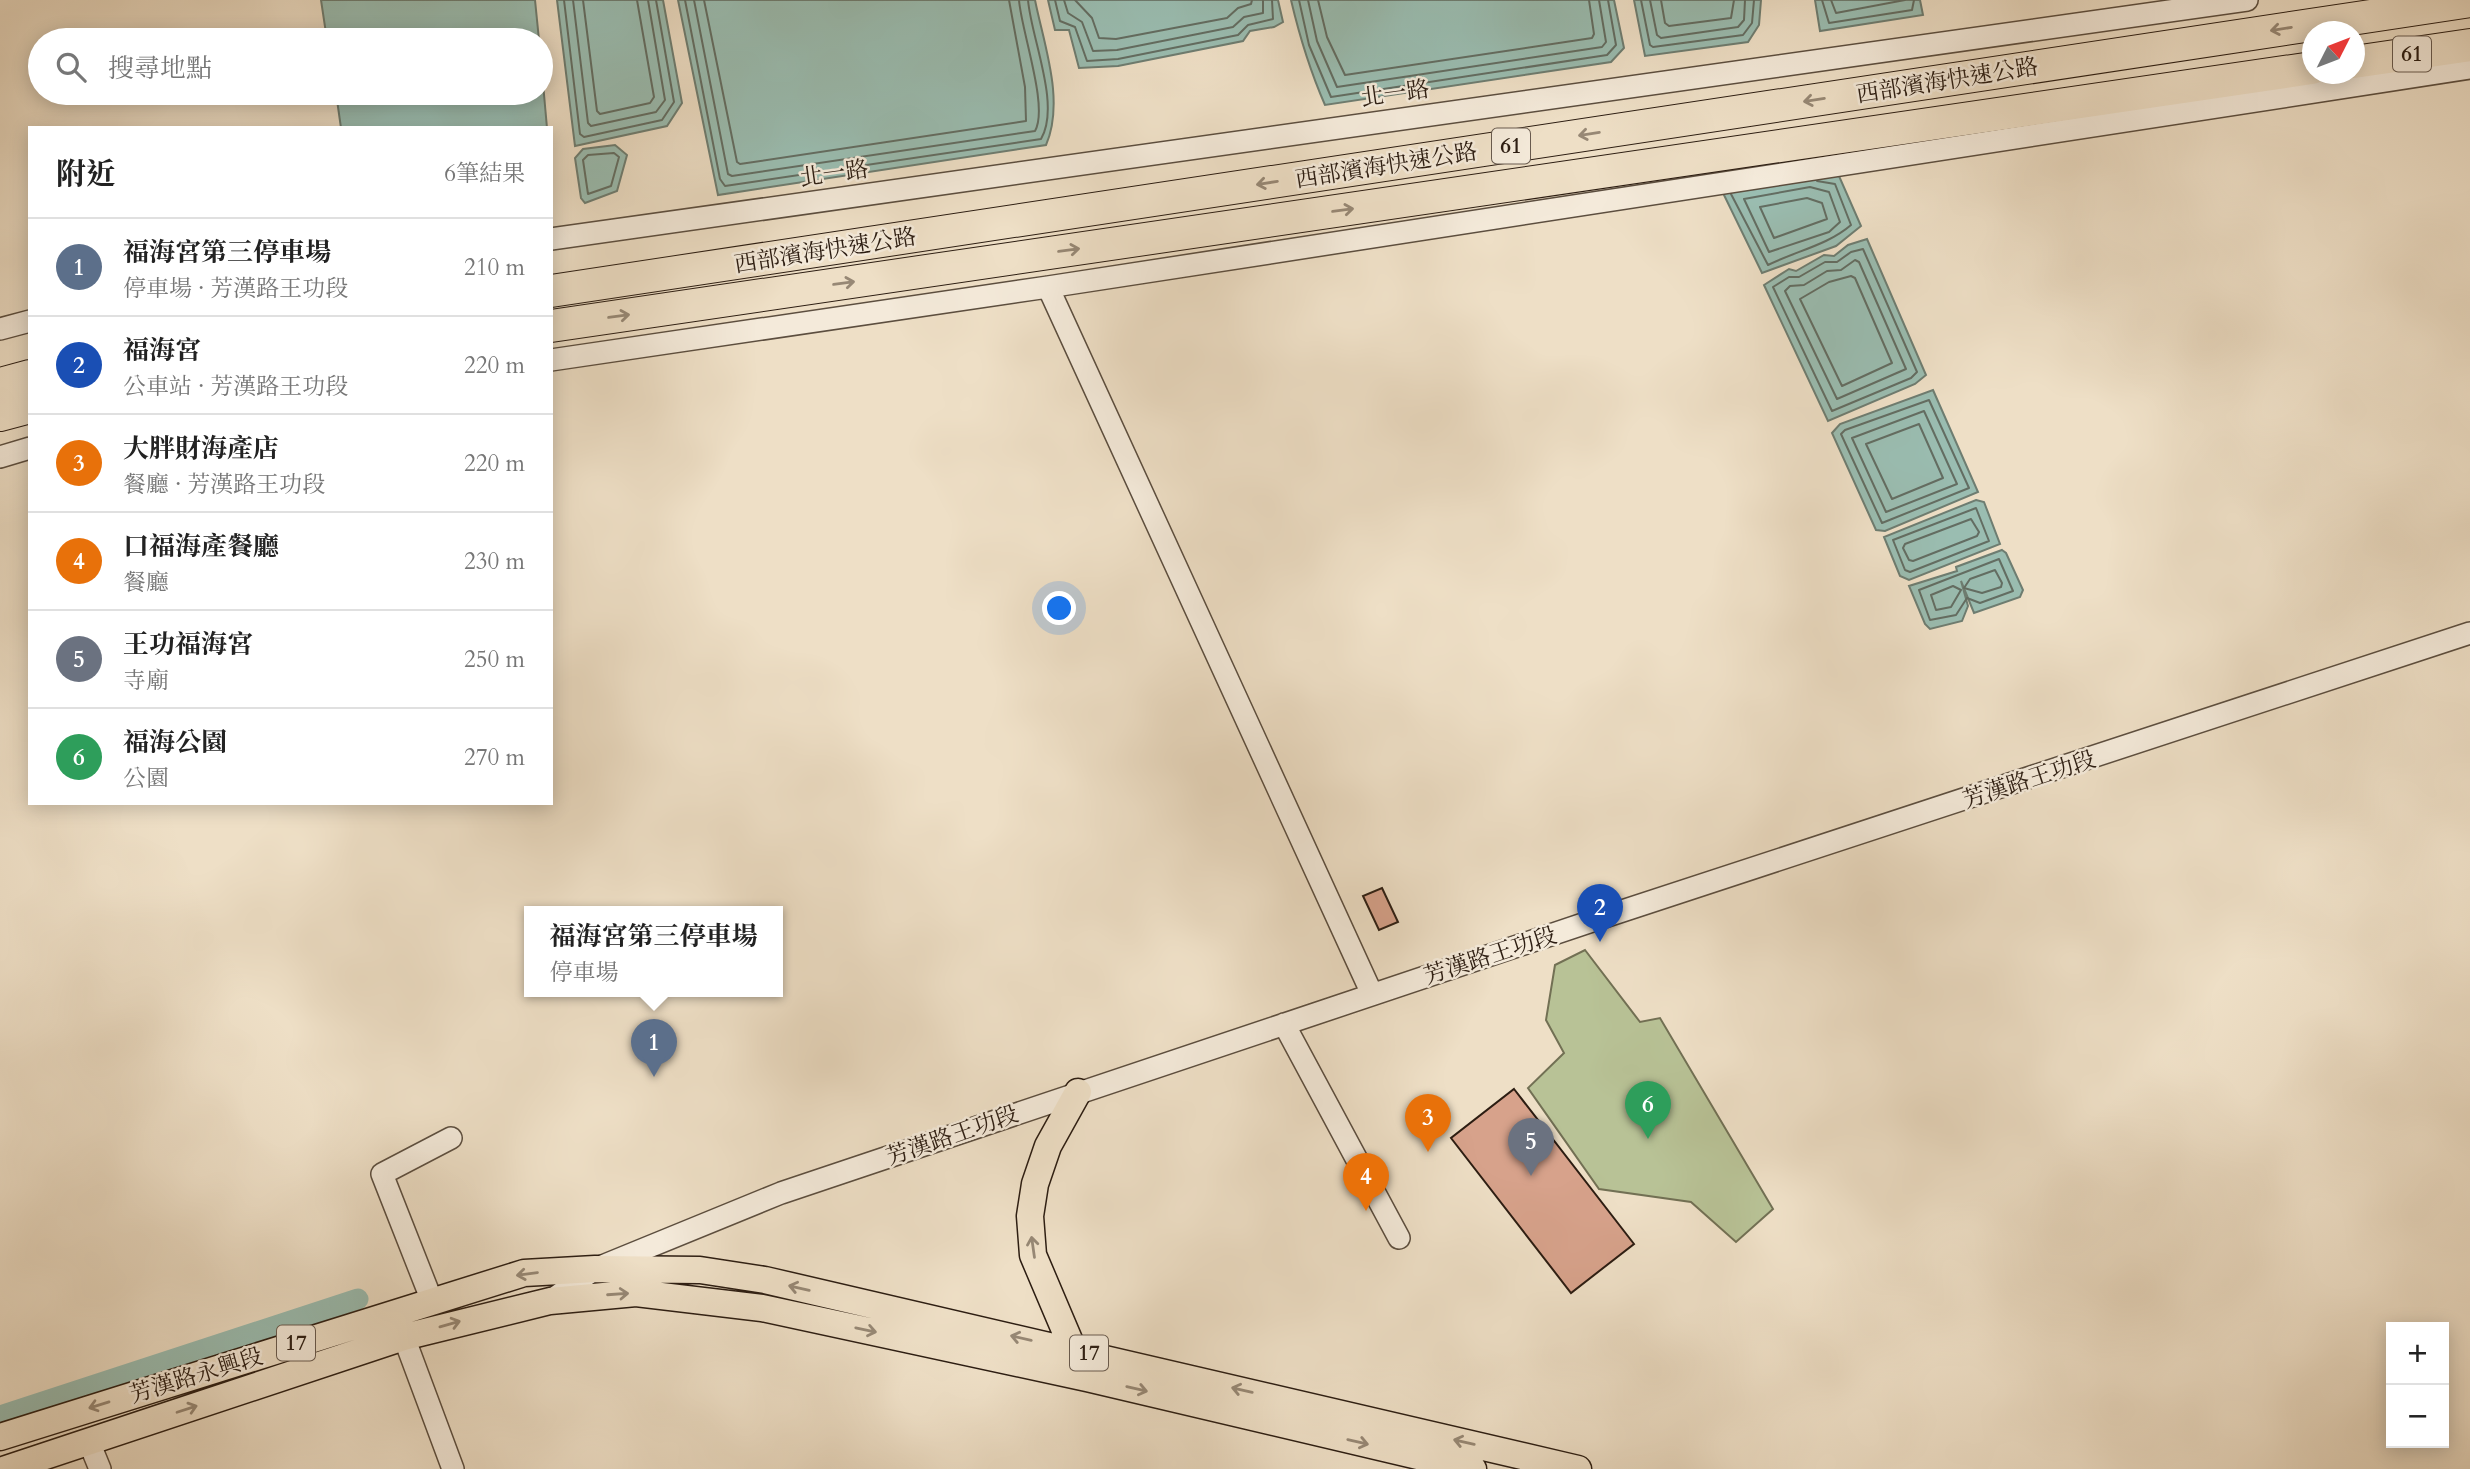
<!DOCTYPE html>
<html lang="zh-TW">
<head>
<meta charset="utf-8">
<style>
  :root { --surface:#fff; --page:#f6f6f6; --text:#222; --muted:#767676; --line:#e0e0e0; --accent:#8f2418 }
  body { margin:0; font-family:Cardo,"Noto Serif TC",serif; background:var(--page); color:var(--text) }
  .controls { position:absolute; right:21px; bottom:21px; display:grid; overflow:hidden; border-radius:0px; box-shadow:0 4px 18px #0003 }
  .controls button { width:63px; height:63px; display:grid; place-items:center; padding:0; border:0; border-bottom:2px solid var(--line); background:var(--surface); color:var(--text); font:35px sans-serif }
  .compass { position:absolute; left:2302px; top:21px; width:63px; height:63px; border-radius:50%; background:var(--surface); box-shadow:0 4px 18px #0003; rotate:48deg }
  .you { position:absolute; left:1060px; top:609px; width:24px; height:24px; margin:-18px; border:5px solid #fff; border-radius:50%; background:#1a73e8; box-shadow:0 0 0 10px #1a73e833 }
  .badge { display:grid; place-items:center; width:46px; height:46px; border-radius:50%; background:var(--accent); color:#fff; font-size:23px; font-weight:700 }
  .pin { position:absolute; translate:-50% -58px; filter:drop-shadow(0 2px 4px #0008) }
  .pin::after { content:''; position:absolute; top:37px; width:24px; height:21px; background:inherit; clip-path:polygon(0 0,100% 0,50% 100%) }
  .popup { position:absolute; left:524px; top:906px; width:259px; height:91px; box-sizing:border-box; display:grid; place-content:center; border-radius:0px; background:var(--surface); filter:drop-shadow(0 2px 5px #0005); font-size:23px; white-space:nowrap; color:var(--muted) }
  .popup b { font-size:26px; color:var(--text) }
  .popup::after { content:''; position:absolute; left:50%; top:100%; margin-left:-14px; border:14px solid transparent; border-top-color:var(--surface) }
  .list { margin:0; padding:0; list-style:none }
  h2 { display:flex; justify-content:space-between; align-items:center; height:91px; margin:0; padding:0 28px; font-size:30px }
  h2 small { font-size:23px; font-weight:400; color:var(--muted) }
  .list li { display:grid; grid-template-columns:46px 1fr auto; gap:21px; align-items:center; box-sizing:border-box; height:98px; padding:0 28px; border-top:2px solid var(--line) }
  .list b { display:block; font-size:26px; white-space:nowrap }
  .list p { margin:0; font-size:23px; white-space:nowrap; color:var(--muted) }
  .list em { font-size:23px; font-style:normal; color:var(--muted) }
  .icon { flex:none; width:38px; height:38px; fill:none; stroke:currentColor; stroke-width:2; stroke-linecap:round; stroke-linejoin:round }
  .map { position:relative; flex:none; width:2470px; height:1469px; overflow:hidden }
  .search { position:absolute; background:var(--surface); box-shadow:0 4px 18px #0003; left:28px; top:28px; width:525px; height:77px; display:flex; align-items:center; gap:18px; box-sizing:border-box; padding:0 24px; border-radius:38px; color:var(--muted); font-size:26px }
  .panel { position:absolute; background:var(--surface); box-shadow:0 4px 18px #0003; left:28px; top:126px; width:525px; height:679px; border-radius:0px }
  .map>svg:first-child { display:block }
  .green { fill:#b8c296; stroke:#727054; stroke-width:2 }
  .water { fill:#9abdb1; stroke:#6e7d71; stroke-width:2 }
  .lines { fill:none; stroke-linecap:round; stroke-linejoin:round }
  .shore { stroke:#636d62; stroke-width:2 }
  .canal { stroke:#9abdb1; stroke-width:21 }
  .building { fill:#d7a28b; stroke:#2c1d12; stroke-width:2 }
  .minor-casing { stroke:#5c4e3f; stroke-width:24 }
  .major-casing { stroke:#2c1d12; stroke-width:29 }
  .highway-casing { stroke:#2c1d12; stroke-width:34 }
  .minor { stroke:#f4eada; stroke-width:21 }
  .major { stroke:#eedfc6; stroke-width:26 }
  .highway { stroke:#eedfc6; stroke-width:32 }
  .oneway { stroke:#978875 }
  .labels { text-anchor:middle; stroke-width:5; stroke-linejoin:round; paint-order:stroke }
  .shield { fill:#f4eada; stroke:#685a4e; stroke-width:2 }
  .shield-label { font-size:21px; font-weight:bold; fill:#2c1d12 }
  .street-label { font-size:23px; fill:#2c1d12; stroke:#f4eada }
</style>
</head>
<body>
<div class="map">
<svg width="2470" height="1469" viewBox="0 0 2470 1469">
  <rect width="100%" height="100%" fill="#eedfc6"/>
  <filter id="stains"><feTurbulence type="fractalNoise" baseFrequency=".00286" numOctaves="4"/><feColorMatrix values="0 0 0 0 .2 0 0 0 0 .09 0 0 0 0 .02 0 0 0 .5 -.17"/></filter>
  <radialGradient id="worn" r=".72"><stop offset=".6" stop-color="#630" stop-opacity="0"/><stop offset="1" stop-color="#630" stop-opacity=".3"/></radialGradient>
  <!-- green -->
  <path class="green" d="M1585,950L1640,1022L1660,1018L1773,1209L1736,1242L1691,1202L1599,1189L1528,1088L1564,1053L1546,1020L1555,965Z"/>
  <!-- water -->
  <path class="water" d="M321,0H535L539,40H327Z
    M557,0H663L682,103L667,126L575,146Z
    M678,0H1035C1044,45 1065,101 1046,145L718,195Z
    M1048,0H1278L1283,22L1274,27L1250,31L1243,41L1118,66L1079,68L1069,30H1055Z
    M1291,0H1614L1624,48L1611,62L1325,105C1311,73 1299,34 1291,0Z
    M1634,0H1761L1759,25L1748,42L1645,56Z
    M1815,0H1920L1923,15L1820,31Z
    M541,61L547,128H341L336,93H541Z
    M615,145L627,155L617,191L585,203L581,198L575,158L583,149Z
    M1820,175L1839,176L1861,226L1836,246L1762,273L1723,193Z
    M1867,239L1926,375L1915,384L1828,421L1764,285L1789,269L1796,271L1824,255L1834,256L1848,245Z
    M1933,390L1978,492L1885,531L1876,530L1832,433L1840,424Z
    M1976,500L1984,502L2000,544L1909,580L1900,576L1884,537Z
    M2002,550L2006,553L2023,590L2020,597L1974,613L1961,581L1968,606L1962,621L1930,629L1925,624L1909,586L1957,571L1956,567Z"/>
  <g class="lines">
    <!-- shore -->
    <path class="shore" d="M564,0L580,134L584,137L662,120L674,102L656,0
      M573,0L588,123L591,126L656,112L665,100L648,0
      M583,0L597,111L600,114L650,103L654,97L637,0
      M685,0L720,179L725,186L1041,139C1061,105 1031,38 1028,0
      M694,0L728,174L732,176L1035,131C1049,107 1021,30 1019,0
      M704,0L737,162L740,164L1026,121L1025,87L1009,0
      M1055,0L1060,21L1075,27L1087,61L1118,59L1238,35L1248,25L1273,19L1272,0
      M1064,0L1068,13L1082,22L1093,51L1117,50L1233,27L1244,17L1263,13V0
      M1075,0L1092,18L1099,38L1116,39L1227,18L1238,8L1251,4L1252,0
      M1299,0L1309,45L1331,97L1607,55L1616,45L1608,0
      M1308,0L1317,41L1337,87L1602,47L1606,42L1599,0
      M1318,0L1327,37L1345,75L1592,38L1594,34L1589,0
      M1641,0L1650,45L1653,47L1743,35L1752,23L1754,0
      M1650,0L1657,35L1661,38L1738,27L1744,20L1745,0
      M1661,0L1665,23L1669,26L1731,18L1734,0
      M1822,0L1829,23L1912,10L1914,0
      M1831,0L1836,13L1905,0
      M614,153L619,157L611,186L588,194L583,160L588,155Z
      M1810,187L1829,192L1840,222L1829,232L1769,252L1744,199Z
      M1731,194L1768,265C1796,251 1828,245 1851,225L1835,184L1817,181
      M1807,198L1822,203L1827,219L1774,238L1760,207Z
      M1863,249L1917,372L1911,378L1832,411L1773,287L1789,277H1799L1825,262H1837L1851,252Z
      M1855,260L1859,262L1906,369L1837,399L1785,291L1790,286L1804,285L1827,271L1841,270Z
      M1851,276L1855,278L1892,363L1842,386L1800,299L1829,282Z
      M1929,400L1969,488L1882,523L1841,434L1845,430Z
      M1924,411L1957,484L1886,512L1852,438Z
      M1919,424L1943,478L1892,499L1866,444Z
      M1976,508L1989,541L1910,572L1905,570L1893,540Z
      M1971,519L1979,532L1977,536L1913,561L1909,560L1903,548L1905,544Z
      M1999,559L2013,591L1980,603L1967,598L1956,615L1930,620L1919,590Z
      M1995,570L2002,583L2001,587L1982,593L1964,588L1970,579Z
      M1953,586L1961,590L1951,607L1936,610L1931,595Z"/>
    <!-- canal -->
    <path class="canal" d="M0,1416L358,1299"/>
  </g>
  <!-- building -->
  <path class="building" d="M1382,888L1398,922L1379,930L1363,896Z
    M1514,1089L1634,1244L1571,1293L1451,1138Z"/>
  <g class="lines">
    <!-- minor casing -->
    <g class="minor-casing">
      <path id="minor" d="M551,239L2247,0
        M1048,287L1372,994
        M0,329L30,321
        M551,360L1048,287L2470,68
        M0,457L30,448
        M1284,1024L1399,1238
        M432,1301L382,1174L451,1138
        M550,1301L595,1269L781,1193L1601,918L2470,633
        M399,1324L453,1469
        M89,1442L100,1469"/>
    </g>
    <!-- major casing -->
    <g class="major-casing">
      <path id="major" d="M1078,1361L1033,1255L1030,1216L1035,1184L1048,1146L1078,1092
        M0,1437L524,1273L595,1269L700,1270L765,1280L1578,1469
        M6,1469L404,1337L550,1301L636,1293L762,1308L1087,1378L1473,1469"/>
    </g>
    <!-- highway casing -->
    <g class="highway-casing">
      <path id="highway" d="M2354,62L2470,45
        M551,291L2470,1
        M551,326L2312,68
        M0,384L30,376
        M0,415L30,407"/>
    </g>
    <!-- minor -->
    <use href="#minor" class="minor"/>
    <!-- major -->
    <use href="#major" class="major"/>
    <!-- highway -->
    <use href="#highway" class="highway"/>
  </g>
  <!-- one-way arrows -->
  <defs><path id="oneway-shaft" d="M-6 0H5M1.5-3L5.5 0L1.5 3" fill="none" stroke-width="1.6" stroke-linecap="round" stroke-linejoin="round" transform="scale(1.75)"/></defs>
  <g class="oneway">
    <use href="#oneway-shaft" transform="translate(2281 29) rotate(171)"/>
    <use href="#oneway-shaft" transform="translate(1814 100) rotate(171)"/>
    <use href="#oneway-shaft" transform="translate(1589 134) rotate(171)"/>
    <use href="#oneway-shaft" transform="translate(1267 183) rotate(171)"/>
    <use href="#oneway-shaft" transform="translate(1343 210) rotate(-8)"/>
    <use href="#oneway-shaft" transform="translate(1069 250) rotate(-8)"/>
    <use href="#oneway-shaft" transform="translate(844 283) rotate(-8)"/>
    <use href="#oneway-shaft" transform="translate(619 316) rotate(-8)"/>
    <use href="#oneway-shaft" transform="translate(1033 1247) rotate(-98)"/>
    <use href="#oneway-shaft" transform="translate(527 1274) rotate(172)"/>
    <use href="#oneway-shaft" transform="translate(799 1288) rotate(-167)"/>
    <use href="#oneway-shaft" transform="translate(618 1294) rotate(-4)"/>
    <use href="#oneway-shaft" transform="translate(450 1324) rotate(-16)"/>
    <use href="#oneway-shaft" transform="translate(866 1330) rotate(12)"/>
    <use href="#oneway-shaft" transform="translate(1021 1338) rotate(-167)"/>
    <use href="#oneway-shaft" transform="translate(1137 1389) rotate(13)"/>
    <use href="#oneway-shaft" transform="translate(1242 1390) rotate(-167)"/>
    <use href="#oneway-shaft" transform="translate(99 1405) rotate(163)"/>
    <use href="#oneway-shaft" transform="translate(187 1409) rotate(-18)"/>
    <use href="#oneway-shaft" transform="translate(1358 1442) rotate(13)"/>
    <use href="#oneway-shaft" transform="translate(1464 1442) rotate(-167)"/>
  </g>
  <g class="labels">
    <!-- shield labels -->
    <g class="shield">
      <rect x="2393" y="36.5" width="38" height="35" rx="5"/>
      <rect x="1492" y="128.5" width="38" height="35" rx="5"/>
      <rect x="277" y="1325.5" width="38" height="35" rx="5"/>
      <rect x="1070" y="1335.5" width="38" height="35" rx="5"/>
    </g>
    <g class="shield-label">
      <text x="2412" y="61">61</text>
      <text x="1511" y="153">61</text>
      <text x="296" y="1350">17</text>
      <text x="1089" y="1360">17</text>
    </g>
    <!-- street labels -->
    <g class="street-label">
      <text transform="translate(1947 80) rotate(-9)" y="8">西部濱海快速公路</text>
      <text transform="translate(1395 93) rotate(-8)" y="8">北一路</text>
      <text transform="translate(1386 165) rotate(-9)" y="8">西部濱海快速公路</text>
      <text transform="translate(834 173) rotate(-8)" y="8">北一路</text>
      <text transform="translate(825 250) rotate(-9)" y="8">西部濱海快速公路</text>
      <text transform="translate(2029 779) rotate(-18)" y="8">芳漢路王功段</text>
      <text transform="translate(1490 955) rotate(-18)" y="8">芳漢路王功段</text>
      <text transform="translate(952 1135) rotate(-19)" y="8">芳漢路王功段</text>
      <text transform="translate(196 1375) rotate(-17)" y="8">芳漢路永興段</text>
    </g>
  </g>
  <rect width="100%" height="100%" filter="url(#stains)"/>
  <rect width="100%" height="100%" fill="url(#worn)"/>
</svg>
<div class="controls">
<button>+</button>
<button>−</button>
</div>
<svg class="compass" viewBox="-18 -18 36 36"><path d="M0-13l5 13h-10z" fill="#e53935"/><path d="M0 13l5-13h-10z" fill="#767676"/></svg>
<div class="you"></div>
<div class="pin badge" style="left:654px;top:1077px;background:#5c6f8a">1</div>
<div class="popup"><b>福海宮第三停車場</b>停車場</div>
<div class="pin badge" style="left:1600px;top:942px;background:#1a4fb4">2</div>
<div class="pin badge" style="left:1428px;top:1152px;background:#e8710a">3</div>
<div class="pin badge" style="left:1366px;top:1211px;background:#e8710a">4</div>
<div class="pin badge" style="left:1531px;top:1176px;background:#6b7280">5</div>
<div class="pin badge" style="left:1648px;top:1139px;background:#2e9e5b">6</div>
<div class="search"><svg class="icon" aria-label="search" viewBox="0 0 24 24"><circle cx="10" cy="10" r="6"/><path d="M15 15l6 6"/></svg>搜尋地點</div>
<section class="panel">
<h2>附近<small>6筆結果</small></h2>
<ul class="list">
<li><span class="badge" style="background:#5c6f8a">1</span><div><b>福海宮第三停車場</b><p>停車場 · 芳漢路王功段</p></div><em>210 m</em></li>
<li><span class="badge" style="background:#1a4fb4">2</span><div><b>福海宮</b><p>公車站 · 芳漢路王功段</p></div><em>220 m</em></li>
<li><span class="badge" style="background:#e8710a">3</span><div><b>大胖財海產店</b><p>餐廳 · 芳漢路王功段</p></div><em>220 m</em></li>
<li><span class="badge" style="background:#e8710a">4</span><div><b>口福海產餐廳</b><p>餐廳</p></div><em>230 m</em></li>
<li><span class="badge" style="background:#6b7280">5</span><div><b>王功福海宮</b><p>寺廟</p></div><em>250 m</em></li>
<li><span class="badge" style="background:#2e9e5b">6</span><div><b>福海公園</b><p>公園</p></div><em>270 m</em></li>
</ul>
</section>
</div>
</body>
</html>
